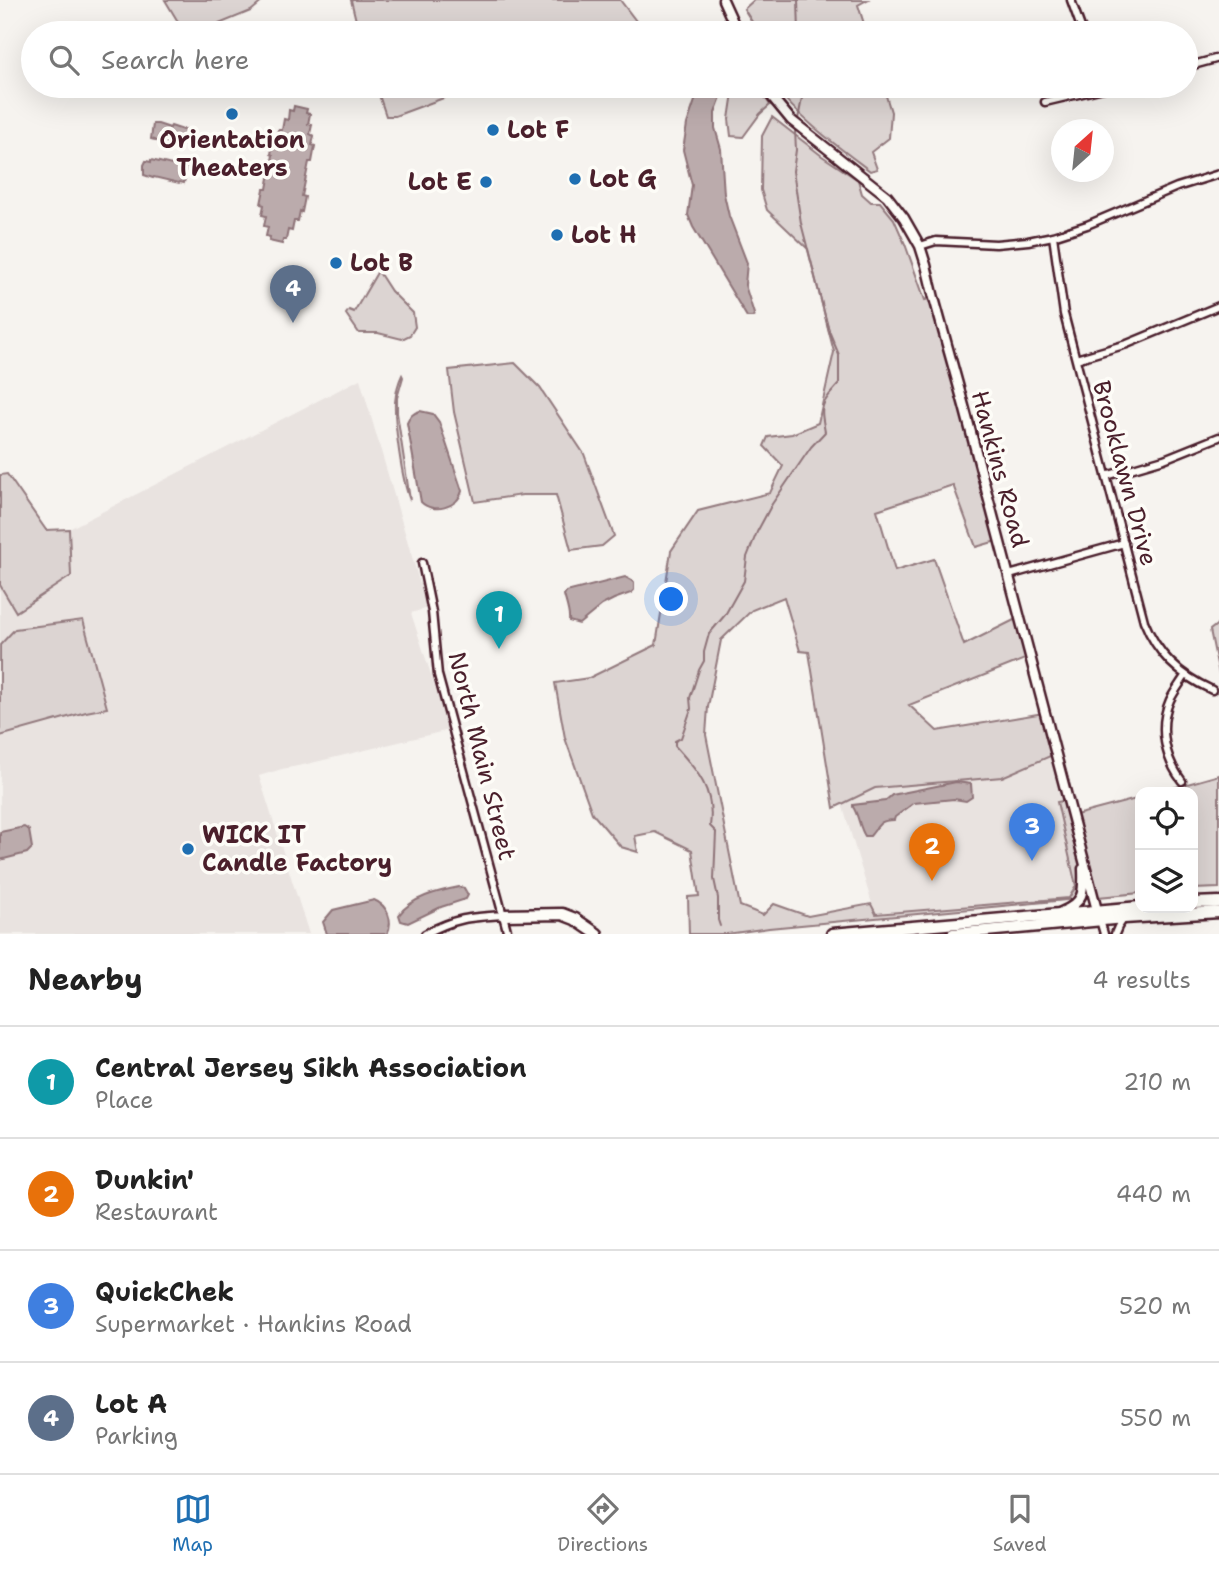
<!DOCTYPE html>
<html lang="en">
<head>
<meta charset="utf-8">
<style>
  :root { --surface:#fff; --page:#f2f2f2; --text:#222; --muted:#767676; --line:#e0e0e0; --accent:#1f6fb2 }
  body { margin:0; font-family:"Shantell Sans",sans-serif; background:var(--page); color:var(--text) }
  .controls { position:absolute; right:21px; bottom:21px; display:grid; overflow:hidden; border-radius:14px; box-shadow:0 7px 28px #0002 }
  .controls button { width:63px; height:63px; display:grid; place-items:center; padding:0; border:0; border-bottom:2px solid var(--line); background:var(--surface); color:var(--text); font:35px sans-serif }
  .compass { position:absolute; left:1051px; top:119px; width:63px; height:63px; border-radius:50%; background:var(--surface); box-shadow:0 7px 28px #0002; rotate:27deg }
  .you { position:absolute; left:672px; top:600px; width:24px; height:24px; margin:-18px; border:5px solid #fff; border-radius:50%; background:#1a73e8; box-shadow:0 0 0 10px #1a73e833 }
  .badge { display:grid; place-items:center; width:46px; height:46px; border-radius:50%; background:var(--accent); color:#fff; font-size:23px; font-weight:700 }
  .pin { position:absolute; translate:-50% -58px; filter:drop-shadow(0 2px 4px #0008) }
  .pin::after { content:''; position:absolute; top:37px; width:24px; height:21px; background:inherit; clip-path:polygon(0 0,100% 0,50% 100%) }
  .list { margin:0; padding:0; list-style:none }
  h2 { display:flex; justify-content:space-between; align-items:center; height:91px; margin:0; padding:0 28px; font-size:30px }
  h2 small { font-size:23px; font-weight:400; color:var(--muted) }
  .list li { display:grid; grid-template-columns:46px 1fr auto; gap:21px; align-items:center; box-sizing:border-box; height:112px; padding:0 28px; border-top:2px solid var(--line) }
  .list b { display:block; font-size:26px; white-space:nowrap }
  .list p { margin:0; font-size:23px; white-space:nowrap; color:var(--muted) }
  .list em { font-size:23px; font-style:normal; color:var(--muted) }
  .icon { flex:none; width:38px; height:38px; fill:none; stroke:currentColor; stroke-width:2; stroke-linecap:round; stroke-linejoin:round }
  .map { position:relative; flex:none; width:1219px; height:934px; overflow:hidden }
  .search { position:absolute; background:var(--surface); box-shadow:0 7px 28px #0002; left:21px; right:21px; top:21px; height:77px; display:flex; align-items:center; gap:18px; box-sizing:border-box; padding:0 24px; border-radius:38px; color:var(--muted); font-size:26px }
  .sheet { height:539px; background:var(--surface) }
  nav { display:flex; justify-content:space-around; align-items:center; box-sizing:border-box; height:98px; border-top:2px solid var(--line); background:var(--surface); font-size:19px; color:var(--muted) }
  nav a { display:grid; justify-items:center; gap:4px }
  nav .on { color:var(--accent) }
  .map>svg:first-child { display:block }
  .built { fill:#e9e3e0 }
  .green { fill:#dcd4d2; stroke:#937a7e; stroke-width:2 }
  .water { fill:#bbabac; stroke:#8e7378; stroke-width:2 }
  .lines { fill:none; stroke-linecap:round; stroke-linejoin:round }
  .stream { stroke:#8e7378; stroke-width:2 }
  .minor-casing { stroke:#4a1f2b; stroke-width:11 }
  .major-casing { stroke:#4a1f2b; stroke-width:13 }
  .highway-casing { stroke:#4a1f2b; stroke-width:15 }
  .minor { stroke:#fdfcf7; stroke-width:6 }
  .major { stroke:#fdfcf7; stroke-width:8 }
  .highway { stroke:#fdfcf7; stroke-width:10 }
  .poi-dot { fill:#1f6fb2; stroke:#fdfcf7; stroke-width:2.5 }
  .labels { text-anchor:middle; stroke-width:7; stroke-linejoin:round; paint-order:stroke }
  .poi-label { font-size:24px; font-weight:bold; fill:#4a1f2b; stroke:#fdfcf7; text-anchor:start }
  .street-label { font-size:24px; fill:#4a1f2b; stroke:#fdfcf7 }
</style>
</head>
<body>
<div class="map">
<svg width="1219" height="934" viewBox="0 0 1219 934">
  <rect width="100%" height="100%" fill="#f6f3ef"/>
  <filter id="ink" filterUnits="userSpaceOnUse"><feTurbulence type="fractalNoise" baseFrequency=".0143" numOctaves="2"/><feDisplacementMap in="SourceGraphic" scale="14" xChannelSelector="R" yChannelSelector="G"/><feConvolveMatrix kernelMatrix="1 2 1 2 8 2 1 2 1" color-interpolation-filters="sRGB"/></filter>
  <g filter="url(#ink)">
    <!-- built -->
    <path class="built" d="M360,379L427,608L411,613L449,730L303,765L282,769L259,776L309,934H0V736L86,712L106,709L16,629L0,645V585L16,612L70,576L69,529Z
      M1052,755L1064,801L1057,802L1076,886L1069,898L875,914L842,804L875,788L1002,777Z"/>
    <!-- green -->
    <path class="green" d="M165,0H264L251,11L197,33H189L177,20Z
      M351,0H620L639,25L616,33H359Z
      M754,0H867L858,5L867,33H759L744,9Z
      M376,86H476L395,116H386Z
      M734,86H758L770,105L760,114L743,137L731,136L729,119Z
      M774,86H883L891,112L889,138L871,152L877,169L870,171C836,145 801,120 774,86Z
      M772,117L822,156L858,180L862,194L871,202H880L894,219L905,244L925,300L934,298L1000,540L976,547L953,485L877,510L895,571L934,559L964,645L1020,617L1030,657L909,705L937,731L1044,713L1055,754L1002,777L875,788L834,808L809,652L800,651L784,597L752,610L721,640L708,707L706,735L740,906L763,915L774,904L808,916L871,904L876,914L1069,898L1076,886L1057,802L1068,800L1072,816L1140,798V893L769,928L727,934H689L688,897L699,896L692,850L655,832L635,836L638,852L621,847L592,813L565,738L555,683L589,678L656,645L671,551L698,511L770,493L783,466L764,446L768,437L792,434L818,423L834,352L808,249L767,210L761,190L762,136Z
      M378,271L391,291L413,313L415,327L410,335L402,339L378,333H359L346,314L349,310L354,312Z
      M515,363L540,388L584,454L614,536L602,546L571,550L556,495H522L475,502L454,412L449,370Z
      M402,375L403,377L397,398V413L410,500C402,481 394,423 395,402C396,393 398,383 402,375Z
      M7,474L46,530L69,529L71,576L16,612L0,585V475Z
      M83,620L107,708L86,712L0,736V645L15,629Z
      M1219,623V674L1210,630Z
      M1219,775V888L1193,889V792H1159Z"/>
    <!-- water -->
    <path class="water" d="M700,86H718L721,97L715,113V128L721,149L724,194L729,216L747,263L745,285L754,314L753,317H747L693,227L688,215L692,185L683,150L687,124Z
      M294,106L307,109L306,113L310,114L308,124L312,125L310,134L314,136L312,145L315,146L312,162H309L302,196L305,197L302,212L300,211L298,221H294L292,231L288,230L286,240H283L282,244L269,241L270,237L266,236L268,227L264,226L266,216L262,215L264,205L261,204L264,189H267L273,155L271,154L274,139H276L278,130H282L284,119L288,120L289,110L293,111Z
      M153,124H158L170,128L171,126L183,130L184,129L189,130V131L194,132L191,146L155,141V140L151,139Z
      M151,160L176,166L177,165L183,166V167L187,168L184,183L180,182L179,183L154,177L153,178L144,175V165L146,161L151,162Z
      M420,411L433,414L439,422L462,491C458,508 433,514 421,502L407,423C410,416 413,413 420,411Z
      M625,577L634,582V590L631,593L614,599L602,605L579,624L569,621C570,613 566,603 564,595L566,592Z
      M956,782L971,784L972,797L966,801L954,799L914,803L895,817L894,820C878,820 879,826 870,836H865C859,827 859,816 853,807V805L885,801L892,795Z
      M24,827L29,830L32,848L27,853L0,860V832Z
      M459,887L464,888L468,895L466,899L441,907L408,923L401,921L399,915C411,897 439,891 459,887Z
      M374,900C387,905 394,921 387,934H327L323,922L333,910Z"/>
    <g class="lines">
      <!-- stream -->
      <path class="stream" d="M798,0L799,33
        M798,119L803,93L800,86
        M720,926L718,920V898L714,879L716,832L710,826C715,791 698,771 675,746V741L681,738L691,709L690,698L699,670L704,661V652L709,634L725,615L744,581L747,557L757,532L772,504L811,447L825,432C820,405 820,405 839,384V355L829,331L801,223L793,171L796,150L795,130"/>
      <!-- minor casing -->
      <g class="minor-casing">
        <path id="minor" d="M1071,0L1083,33
          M1186,67L1219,58
          M1045,102L1112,86
          M1053,236L1064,314L1144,621C1157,654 1179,675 1212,690
          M920,246L936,241L996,244L1028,241L1053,236L1087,225L1177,187L1219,174
          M1076,359L1127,344L1219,306
          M1106,476L1164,459L1219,437
          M422,563L432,612L438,675L508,934
          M1009,575L1124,543
          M1182,781C1165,759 1158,727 1170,700C1174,692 1180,684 1185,676
          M1100,920L1104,934
          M425,934C455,918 470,917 503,915
          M1115,934L1118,927L1124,918"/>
      </g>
      <!-- major casing -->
      <g class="major-casing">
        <path id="major" d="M723,0L738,33
          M763,86L791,120L887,196L904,218L920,246L926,265L934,298L964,406L1098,914
          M1061,912C1084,903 1084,892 1083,869"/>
      </g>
      <!-- highway casing -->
      <g class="highway-casing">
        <path id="highway" d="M1193,903L1219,902
          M503,915L562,914L575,919L597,934
          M832,934L1140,907
          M953,934L1124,918L1219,912"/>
      </g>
      <!-- minor -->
      <use href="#minor" class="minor"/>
      <!-- major -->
      <use href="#major" class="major"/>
      <!-- highway -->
      <use href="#highway" class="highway"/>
    </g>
  </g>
  <!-- markers -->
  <g class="poi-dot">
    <circle cx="232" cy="114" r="7"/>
    <circle cx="493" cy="130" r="7"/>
    <circle cx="575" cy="179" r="7"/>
    <circle cx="486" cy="182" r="7"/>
    <circle cx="557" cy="235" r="7"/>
    <circle cx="336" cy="263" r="7"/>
    <circle cx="188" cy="849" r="7"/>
  </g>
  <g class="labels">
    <!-- poi labels -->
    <g class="poi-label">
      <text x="507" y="138">Lot F</text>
      <text x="232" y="148" text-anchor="middle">Orientation<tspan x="232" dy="28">Theaters</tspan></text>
      <text x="589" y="187">Lot G</text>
      <text x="472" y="190" text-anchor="end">Lot E</text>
      <text x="571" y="243">Lot H</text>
      <text x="350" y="271">Lot B</text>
      <text x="202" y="843">WICK IT<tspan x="202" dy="28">Candle Factory</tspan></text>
    </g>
    <!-- street labels -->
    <g class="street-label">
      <text transform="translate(1000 469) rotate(75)" y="8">Hankins Road</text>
      <text transform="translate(1125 473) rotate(75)" y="8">Brooklawn Drive</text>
      <text transform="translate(482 756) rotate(76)" y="8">North Main Street</text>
    </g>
  </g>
</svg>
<div class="controls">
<button><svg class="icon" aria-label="locate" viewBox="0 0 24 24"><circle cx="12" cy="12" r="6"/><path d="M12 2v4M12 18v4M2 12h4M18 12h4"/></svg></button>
<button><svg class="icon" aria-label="layers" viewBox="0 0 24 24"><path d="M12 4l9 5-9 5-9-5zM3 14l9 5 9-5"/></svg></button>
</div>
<svg class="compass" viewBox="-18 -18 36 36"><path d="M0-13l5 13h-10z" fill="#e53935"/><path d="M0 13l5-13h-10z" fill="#767676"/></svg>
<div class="you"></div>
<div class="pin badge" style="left:499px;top:649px;background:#0f9aa8">1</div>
<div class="pin badge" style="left:932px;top:881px;background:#e8710a">2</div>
<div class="pin badge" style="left:1032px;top:861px;background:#3f7fe0">3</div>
<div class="pin badge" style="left:293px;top:323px;background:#5c6f8a">4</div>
<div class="search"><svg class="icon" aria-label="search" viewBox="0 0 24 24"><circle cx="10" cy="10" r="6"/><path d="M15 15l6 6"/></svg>Search here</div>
</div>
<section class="sheet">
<h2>Nearby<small>4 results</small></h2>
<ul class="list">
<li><span class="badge" style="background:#0f9aa8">1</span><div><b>Central Jersey Sikh Association</b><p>Place</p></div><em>210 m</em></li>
<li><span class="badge" style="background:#e8710a">2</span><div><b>Dunkin'</b><p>Restaurant</p></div><em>440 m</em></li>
<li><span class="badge" style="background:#3f7fe0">3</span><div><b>QuickChek</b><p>Supermarket · Hankins Road</p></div><em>520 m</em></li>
<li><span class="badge" style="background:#5c6f8a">4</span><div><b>Lot A</b><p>Parking</p></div><em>550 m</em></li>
</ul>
</section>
<nav>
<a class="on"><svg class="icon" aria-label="map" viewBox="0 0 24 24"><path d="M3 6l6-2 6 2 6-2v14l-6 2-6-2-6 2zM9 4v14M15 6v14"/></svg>Map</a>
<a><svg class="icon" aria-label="directions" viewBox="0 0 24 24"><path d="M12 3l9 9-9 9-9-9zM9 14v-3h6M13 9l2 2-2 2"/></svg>Directions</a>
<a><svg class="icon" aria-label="saved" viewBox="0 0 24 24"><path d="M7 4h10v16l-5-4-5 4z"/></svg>Saved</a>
</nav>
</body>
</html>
